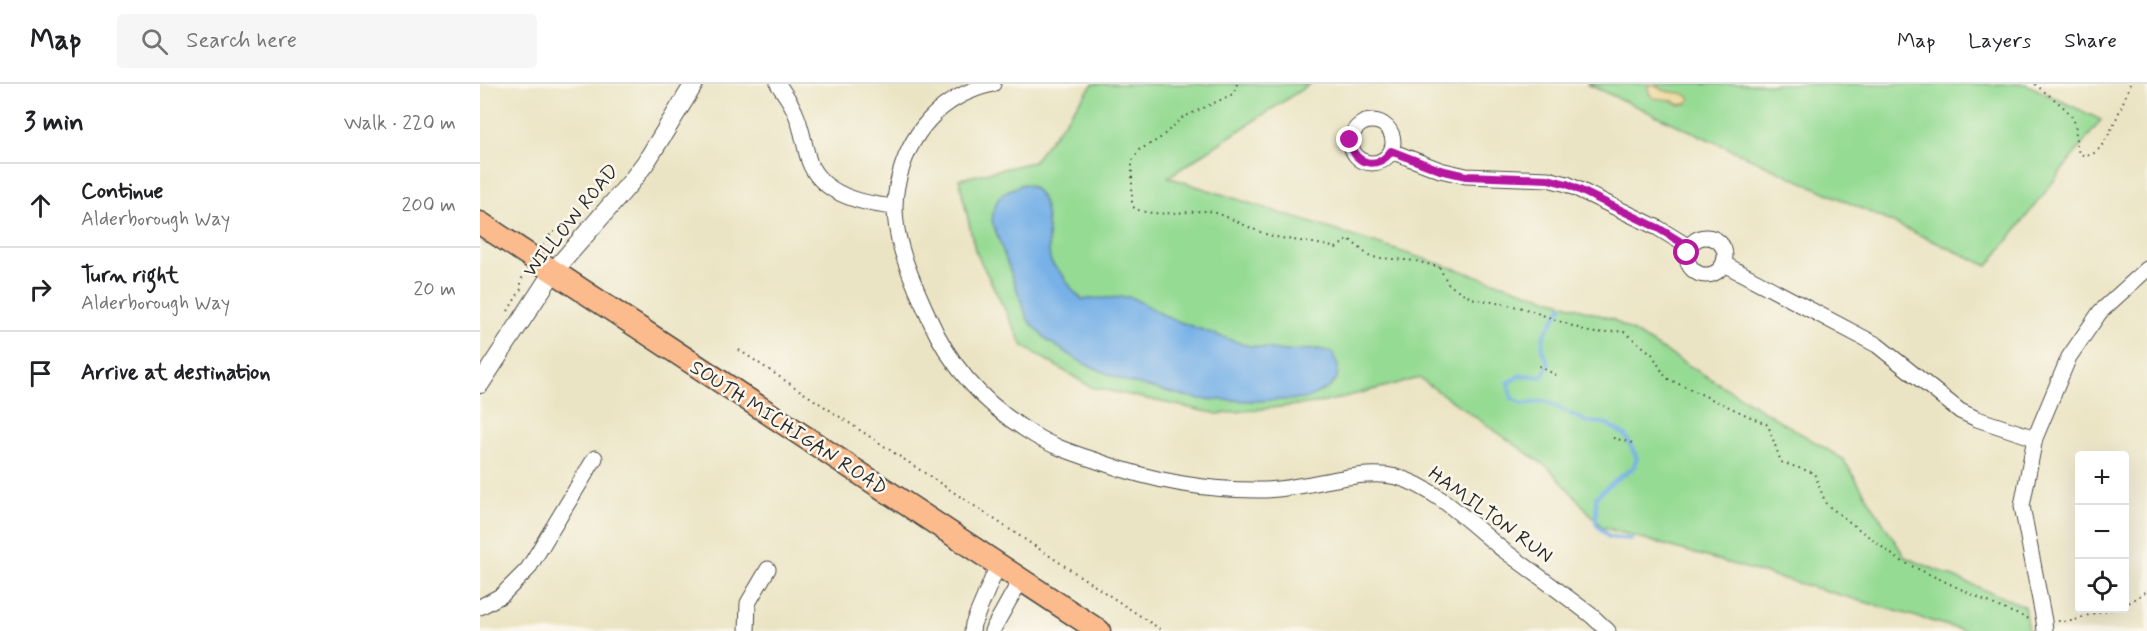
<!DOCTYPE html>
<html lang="en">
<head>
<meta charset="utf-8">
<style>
  :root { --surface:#fff; --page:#f6f6f6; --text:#202124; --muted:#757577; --line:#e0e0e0 }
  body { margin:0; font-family:Mynerve,sans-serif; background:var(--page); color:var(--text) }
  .controls { position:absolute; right:18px; bottom:18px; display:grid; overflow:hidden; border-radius:6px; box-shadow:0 6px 24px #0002 }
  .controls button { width:54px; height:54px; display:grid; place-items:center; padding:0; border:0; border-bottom:2px solid var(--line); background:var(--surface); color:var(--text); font:30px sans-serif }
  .stop { position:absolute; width:18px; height:18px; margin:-14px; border:4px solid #b5179e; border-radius:50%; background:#fff }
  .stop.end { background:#b5179e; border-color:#fff; box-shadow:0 2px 6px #0008 }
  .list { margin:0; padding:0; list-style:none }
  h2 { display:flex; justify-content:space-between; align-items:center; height:78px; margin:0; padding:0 24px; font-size:26px }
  h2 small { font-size:20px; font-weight:400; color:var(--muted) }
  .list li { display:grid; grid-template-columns:39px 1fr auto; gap:18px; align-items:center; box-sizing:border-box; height:84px; padding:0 24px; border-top:2px solid var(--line) }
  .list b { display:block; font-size:22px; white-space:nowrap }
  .list p { margin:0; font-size:20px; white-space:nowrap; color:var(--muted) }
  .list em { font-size:20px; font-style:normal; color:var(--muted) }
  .icon { flex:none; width:33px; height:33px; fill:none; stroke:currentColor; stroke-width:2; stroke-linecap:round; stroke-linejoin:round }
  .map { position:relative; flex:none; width:1667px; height:547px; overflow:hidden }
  header { display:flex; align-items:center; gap:36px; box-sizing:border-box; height:84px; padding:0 30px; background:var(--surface); border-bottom:2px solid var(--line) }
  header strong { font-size:28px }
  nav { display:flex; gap:33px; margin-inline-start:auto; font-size:21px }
  .search { width:420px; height:54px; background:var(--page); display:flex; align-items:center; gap:15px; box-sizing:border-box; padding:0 21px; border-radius:6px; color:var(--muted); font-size:22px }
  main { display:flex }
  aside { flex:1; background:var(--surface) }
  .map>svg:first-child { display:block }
  .green { fill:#96db94; stroke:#608360; stroke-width:1.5 }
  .sand { fill:#eeda9e; stroke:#8c8264; stroke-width:1.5 }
  .water { fill:#77b1e7; stroke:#516e89; stroke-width:1.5 }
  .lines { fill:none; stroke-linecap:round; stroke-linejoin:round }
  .stream { stroke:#77b1e7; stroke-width:4 }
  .minor-casing { stroke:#484742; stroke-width:17 }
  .tertiary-casing { stroke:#484742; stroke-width:20 }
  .primary-casing { stroke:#484742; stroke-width:25 }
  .path { stroke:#484742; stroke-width:2; stroke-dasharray:1.5 4.5; stroke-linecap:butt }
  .minor { stroke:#fff; stroke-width:15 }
  .tertiary { stroke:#fff; stroke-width:18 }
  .primary { stroke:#fbbb8d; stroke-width:22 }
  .route { stroke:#b5179e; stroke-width:8 }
  .labels { text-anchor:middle; stroke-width:5; stroke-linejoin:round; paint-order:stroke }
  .street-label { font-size:20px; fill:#2b2b2b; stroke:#fbf7ec }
</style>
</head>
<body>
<header>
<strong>Map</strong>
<div class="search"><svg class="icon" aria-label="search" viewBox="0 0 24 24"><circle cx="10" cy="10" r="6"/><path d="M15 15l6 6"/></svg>Search here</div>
<nav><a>Map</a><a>Layers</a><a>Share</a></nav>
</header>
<main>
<aside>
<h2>3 min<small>Walk · 220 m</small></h2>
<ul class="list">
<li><svg class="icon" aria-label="ahead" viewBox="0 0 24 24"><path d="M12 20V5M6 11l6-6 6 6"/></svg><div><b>Continue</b><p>Alderborough Way</p></div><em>200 m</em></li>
<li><svg class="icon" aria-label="right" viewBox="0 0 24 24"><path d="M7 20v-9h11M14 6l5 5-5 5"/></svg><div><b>Turn right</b><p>Alderborough Way</p></div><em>20 m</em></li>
<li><svg class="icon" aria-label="arrive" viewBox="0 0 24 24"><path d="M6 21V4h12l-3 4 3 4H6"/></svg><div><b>Arrive at destination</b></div></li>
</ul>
</aside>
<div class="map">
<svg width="1667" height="547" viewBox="0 0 1667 547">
  <rect width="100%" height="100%" fill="#fbf7ec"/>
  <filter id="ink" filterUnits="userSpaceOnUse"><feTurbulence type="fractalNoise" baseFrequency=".0167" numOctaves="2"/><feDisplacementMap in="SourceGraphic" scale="12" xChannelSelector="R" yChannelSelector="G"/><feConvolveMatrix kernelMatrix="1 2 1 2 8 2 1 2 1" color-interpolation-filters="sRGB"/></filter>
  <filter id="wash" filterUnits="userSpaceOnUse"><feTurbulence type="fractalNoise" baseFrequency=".008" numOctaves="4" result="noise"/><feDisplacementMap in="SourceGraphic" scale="24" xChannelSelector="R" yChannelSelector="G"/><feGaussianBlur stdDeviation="1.35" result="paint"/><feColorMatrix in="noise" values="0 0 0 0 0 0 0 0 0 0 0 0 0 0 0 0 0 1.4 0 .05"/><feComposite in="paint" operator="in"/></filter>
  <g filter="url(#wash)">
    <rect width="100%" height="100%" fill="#ebe4c4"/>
    <!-- green -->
    <path class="green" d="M613,0H830L688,93L1132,235L1363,375L1425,473L1544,522L1548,547H1486L1122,443L1070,385L939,294L845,318L738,330L611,303L543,262L495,166L479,95L553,78Z
      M1107,0H1546L1621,36L1508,182Z"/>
    <!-- sand -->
    <path class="sand" d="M1173,0C1177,2 1182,6 1186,7C1196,10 1203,6 1210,15L1208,19L1200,21L1191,16L1173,14C1169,10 1167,7 1169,1Z"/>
    <!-- water -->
    <path class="water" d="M544,100C573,105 566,153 570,175C572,182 577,184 581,189C589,198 591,208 602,215L651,213L689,234L765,261L805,267L838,265L852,268L858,282L857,294L850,303L825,315L772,317L718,315L647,298L603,279L568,257L548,236L512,137C515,112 521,108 544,100Z"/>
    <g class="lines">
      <!-- stream -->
      <path class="stream" d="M1082,222L1064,251L1062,266L1069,280L1062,293L1041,291L1028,299L1032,314L1043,320L1065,317L1107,338L1125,339L1145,351L1157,374L1153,384L1134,397L1116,413V440L1129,453L1151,455"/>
    </g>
  </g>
  <g filter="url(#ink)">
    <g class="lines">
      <!-- minor casing -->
      <g class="minor-casing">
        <path id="minor" d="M298,0C304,9 311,18 315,28C322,43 324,61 329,77C341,111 384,120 415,123
          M513,0C460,12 428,49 417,102C408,148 431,193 449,234C471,284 507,323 554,351C575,364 600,371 623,379C676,398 729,407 785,406C828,405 877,384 917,393C955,403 992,441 1022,465C1052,487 1082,509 1112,532L1128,547
          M871 58a21 21 0 1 1 42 0a21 21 0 1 1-42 0Z
          M911,67L960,86L986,92L1068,95L1087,100L1178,144L1209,163
          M1207 172a19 19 0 1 1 38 0a19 19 0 1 1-38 0Z
          M1244,180L1397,261L1480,327L1497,335L1555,354
          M0,523L22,511L48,485L115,374
          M267,547L268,519L288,485
          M492,547L493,540L518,481
          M512,547L541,495
          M1565,547L1564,537L1542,422L1555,354L1589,273L1620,228L1667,185"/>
      </g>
      <!-- tertiary casing -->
      <g class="tertiary-casing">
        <path id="tertiary" d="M0,300L73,188L151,98L166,78L214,0"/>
      </g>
      <!-- primary casing -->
      <g class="primary-casing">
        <path id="primary" d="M0,139L619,547"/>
      </g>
      <!-- path -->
      <path class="path" d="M757,0L753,10L702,34L679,55L659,66L652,77V118L654,124C672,134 707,127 727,127C742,128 775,148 792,152C813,157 835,158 856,164L869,155L890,173L936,177L959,183L969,201L991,214L1043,224L1112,249L1143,247L1172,270L1186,294L1288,341L1301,378L1334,389L1346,420L1419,476L1521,524L1552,536
        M1555,0C1565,9 1590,25 1594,37C1598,48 1593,59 1600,70C1605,72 1610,72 1614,69C1628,61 1644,16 1650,0
        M63,162L72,148H89
        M28,227L41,205V196L45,189
        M259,266L683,547
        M1059,282L1076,291
        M1133,354L1153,359
        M1644,522L1667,507
        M1578,537H1593L1614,529L1640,524"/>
      <!-- minor -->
      <use href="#minor" class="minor"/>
      <!-- tertiary -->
      <use href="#tertiary" class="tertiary"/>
      <!-- primary -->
      <use href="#primary" class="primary"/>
    </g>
  </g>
  <g class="lines" filter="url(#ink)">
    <!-- route -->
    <path class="route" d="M870,56C872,80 898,87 911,67L960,86L986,92L1068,95L1087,100L1178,144L1209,163L1207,169"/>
  </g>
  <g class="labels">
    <!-- street labels -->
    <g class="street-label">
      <text transform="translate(90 136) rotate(-51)" y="7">WILLOW ROAD</text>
      <text transform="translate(309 343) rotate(33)" y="7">SOUTH MICHIGAN ROAD</text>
      <text transform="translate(1011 430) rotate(36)" y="7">HAMILTON RUN</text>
    </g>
  </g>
</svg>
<div class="controls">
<button>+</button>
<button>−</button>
<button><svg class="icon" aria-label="locate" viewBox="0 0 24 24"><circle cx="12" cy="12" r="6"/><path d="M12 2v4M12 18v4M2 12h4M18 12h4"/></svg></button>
</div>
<div class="stop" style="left:1207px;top:169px"></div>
<div class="stop end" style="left:870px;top:56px"></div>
</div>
</main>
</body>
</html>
